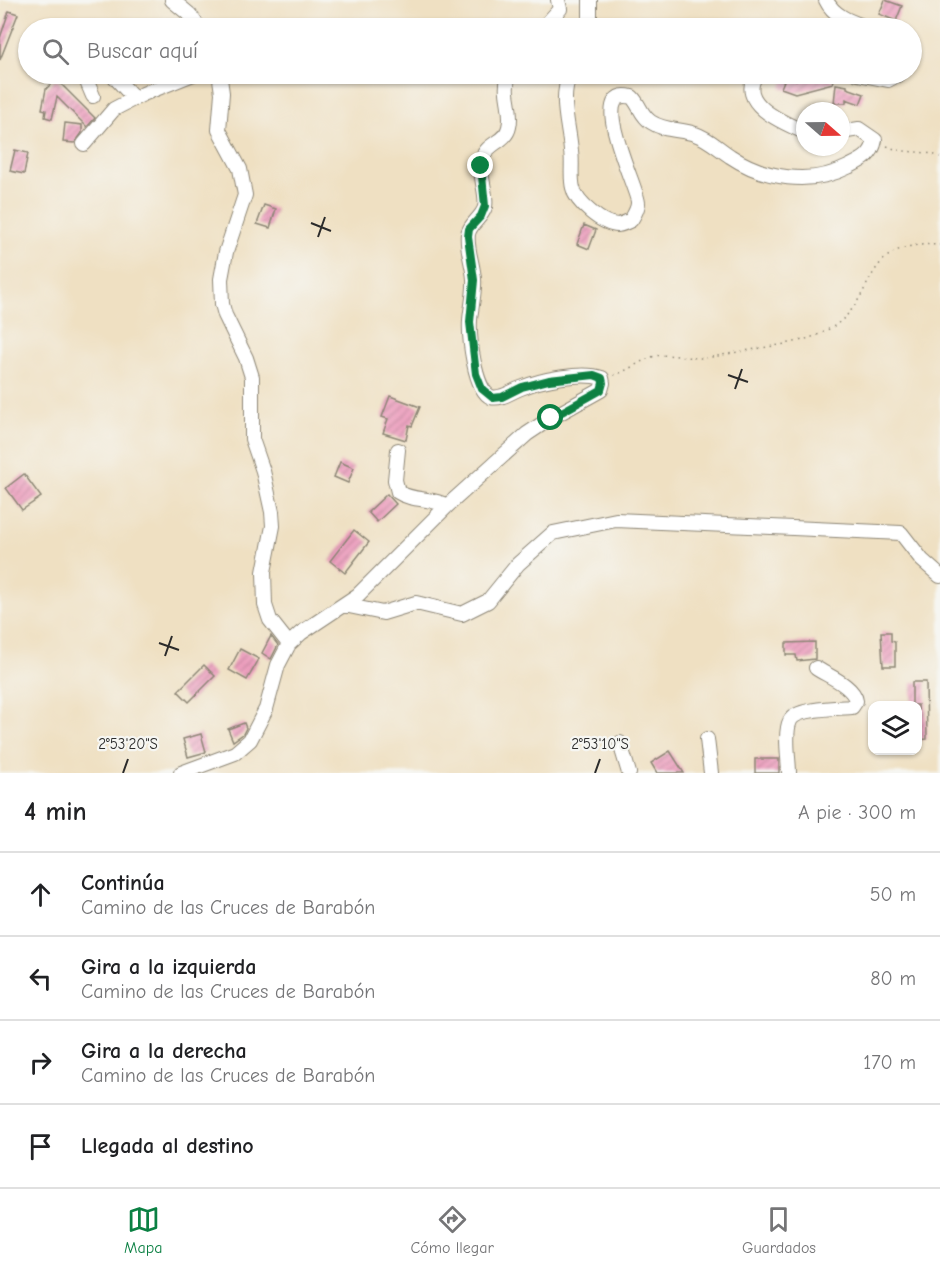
<!DOCTYPE html>
<html lang="es">
<head>
<meta charset="utf-8">
<style>
  :root { --surface:#fff; --page:#f6f6f6; --text:#202124; --muted:#757577; --line:#e0e0e0; --accent:#0b8043 }
  body { margin:0; font-family:"Comic Neue",sans-serif; background:var(--page); color:var(--text) }
  .controls { position:absolute; right:18px; bottom:18px; display:grid; overflow:hidden; border-radius:12px; box-shadow:0 2px 4px #0004 }
  .controls button { width:54px; height:54px; display:grid; place-items:center; padding:0; border:0; border-bottom:2px solid var(--line); background:var(--surface); color:var(--text); font:30px sans-serif }
  .compass { position:absolute; left:796px; top:102px; width:54px; height:54px; border-radius:50%; background:var(--surface); box-shadow:0 2px 4px #0004; rotate:110deg }
  .stop { position:absolute; width:18px; height:18px; margin:-14px; border:4px solid #0b8043; border-radius:50%; background:#fff }
  .stop.end { background:#0b8043; border-color:#fff; box-shadow:0 2px 6px #0008 }
  .list { margin:0; padding:0; list-style:none }
  h2 { display:flex; justify-content:space-between; align-items:center; height:78px; margin:0; padding:0 24px; font-size:26px }
  h2 small { font-size:20px; font-weight:400; color:var(--muted) }
  .list li { display:grid; grid-template-columns:39px 1fr auto; gap:18px; align-items:center; box-sizing:border-box; height:84px; padding:0 24px; border-top:2px solid var(--line) }
  .list b { display:block; font-size:22px; white-space:nowrap }
  .list p { margin:0; font-size:20px; white-space:nowrap; color:var(--muted) }
  .list em { font-size:20px; font-style:normal; color:var(--muted) }
  .icon { flex:none; width:33px; height:33px; fill:none; stroke:currentColor; stroke-width:2; stroke-linecap:round; stroke-linejoin:round }
  .map { position:relative; flex:none; width:940px; height:773px; overflow:hidden }
  .search { position:absolute; background:var(--surface); box-shadow:0 2px 4px #0004; left:18px; right:18px; top:18px; height:66px; display:flex; align-items:center; gap:15px; box-sizing:border-box; padding:0 21px; border-radius:33px; color:var(--muted); font-size:22px }
  .sheet { height:414px; background:var(--surface) }
  nav { display:flex; justify-content:space-around; align-items:center; box-sizing:border-box; height:84px; border-top:2px solid var(--line); background:var(--surface); font-size:16px; color:var(--muted) }
  nav a { display:grid; justify-items:center; gap:3px }
  nav .on { color:var(--accent) }
  .map>svg:first-child { display:block }
  .building { fill:url(#building-hatch) }
  .lines { fill:none; stroke-linecap:round; stroke-linejoin:round }
  .minor-casing { stroke:#8d8676; stroke-width:16 }
  .path { stroke:#8d8676; stroke-width:1.5; stroke-dasharray:1.5 4.5; stroke-linecap:butt }
  .minor { stroke:#fff; stroke-width:14 }
  .route { stroke:#0b8043; stroke-width:8 }
  .ticks { fill:none; stroke:#2b2b2b; stroke-width:2 }
  .ticks-label { font-size:15px; text-anchor:middle; fill:#2b2b2b; stroke:#f6f6f2; stroke-width:4.5; stroke-linejoin:round; paint-order:stroke }
</style>
</head>
<body>
<div class="map">
<svg width="940" height="773" viewBox="0 0 940 773">
  <defs>
    <pattern id="building-hatch" width="6" height="6" patternUnits="userSpaceOnUse" patternTransform="scale(1.5)"><rect width="6" height="6" fill="#ec97b9"/><path d="M-1 1l2-2M0 6l6-6M5 7l2-2" fill="none" stroke="#bf7b97"/></pattern>
  </defs>
  <rect width="100%" height="100%" fill="#f6f6f2"/>
  <filter id="ink" filterUnits="userSpaceOnUse"><feTurbulence type="fractalNoise" baseFrequency=".0167" numOctaves="2"/><feDisplacementMap in="SourceGraphic" scale="12" xChannelSelector="R" yChannelSelector="G"/><feConvolveMatrix kernelMatrix="1 2 1 2 8 2 1 2 1" color-interpolation-filters="sRGB"/></filter>
  <filter id="wash" filterUnits="userSpaceOnUse"><feTurbulence type="fractalNoise" baseFrequency=".008" numOctaves="4" result="noise"/><feDisplacementMap in="SourceGraphic" scale="24" xChannelSelector="R" yChannelSelector="G"/><feGaussianBlur stdDeviation="1.35" result="paint"/><feColorMatrix in="noise" values="0 0 0 0 0 0 0 0 0 0 0 0 0 0 0 0 0 1.4 0 .05"/><feComposite in="paint" operator="in"/></filter>
  <g filter="url(#wash)">
    <rect width="100%" height="100%" fill="#efe0c2"/>
    <g id="blocks">
      <!-- building -->
      <path class="building" d="M885,0L902,6L896,21L879,14Z
        M9,11L18,14L0,60V38Z
        M813,74H831L833,83L795,93L781,88L786,76L796,80Z
        M56,79L95,118L87,127L57,97L52,119L45,117L46,110L42,109L46,89Z
        M836,84L847,86V88L864,94L860,104L846,99V103H834Z
        M65,123L82,125V133L75,143L63,142Z
        M15,150L28,153L24,174L10,171Z
        M264,205L276,209L270,228L257,224Z
        M584,225L596,230L589,249L577,244Z
        M390,396L420,407L412,426L409,425L406,440L383,433L388,419L382,417Z
        M340,462L354,468L348,483L334,477Z
        M24,474L41,497L22,510L6,488Z
        M387,494L396,504L377,522L368,512Z
        M354,530L369,542L345,573L330,561Z
        M881,632H891V641L895,642V666H883Z
        M271,636L278,645L271,659L262,653Z
        M815,642V659L797,661L796,655H786V643Z
        M240,649L259,659L247,680L229,670Z
        M204,665L215,676L189,702L178,691Z
        M912,682H926L927,739L918,740V705H912Z
        M244,723L246,728L243,734L233,741L228,729Z
        M201,734L206,752L188,757L183,739Z
        M670,751L684,773H657L651,763Z
        M755,759H779V773H755Z"/>
    </g>
  </g>
  <g filter="url(#ink)">
    <use href="#blocks" fill-opacity="0" stroke="#8d8676" stroke-width="1.5"/>
    <g class="lines">
      <!-- minor casing -->
      <g class="minor-casing">
        <path id="minor" d="M172,0L190,15L199,28
          M826,0C834,17 852,22 868,28
          M543,28L560,9L558,0
          M587,28L590,17V0
          M87,74L85,77L93,96
          M112,74L134,98
          M218,74L220,79L222,93L219,130L240,169L245,195L226,252L221,279L222,304L225,315L246,358L252,377V439L263,471L272,512L273,526L264,572L265,605L270,620L289,644
          M570,74C559,100 569,124 571,151C573,163 570,177 573,188C576,203 603,225 618,225C623,224 627,222 631,220C634,215 638,209 638,203C639,190 584,85 632,97C640,105 641,116 651,122C664,131 681,129 695,134C708,138 719,149 730,156C764,179 811,186 848,167C862,160 872,156 875,140L859,129L841,132
          M757,74C735,103 784,123 805,132
          M858,74L888,80L899,74
          M84,144L114,109L143,94L193,74
          M398,450L395,480L398,492C413,502 432,497 447,506
          M344,605L383,613L416,603L462,614L488,601L518,564L553,533L616,520L901,533L922,560L940,576
          M707,739L711,773
          M620,743L629,773
          M181,773L235,753L250,740L266,709L278,665L289,644L301,633L358,595L447,506L527,434L551,418L601,390L603,383L602,378C582,371 540,380 521,388C512,391 501,400 491,397C474,390 469,336 470,320C471,307 475,293 474,279C473,264 466,248 468,234C470,223 482,218 485,207C488,192 477,174 483,157C487,143 506,142 509,127C514,109 501,91 510,74
          M789,773C789,760 784,733 790,721C795,708 838,708 852,707L856,701C854,686 828,676 816,668"/>
      </g>
      <!-- path -->
      <path class="path" d="M887,146C906,155 923,149 940,157
        M614,375C628,371 641,360 655,356C669,353 690,359 705,358C720,356 735,352 750,350C776,345 806,343 829,329C880,301 857,239 940,245"/>
      <!-- minor -->
      <use href="#minor" class="minor"/>
    </g>
  </g>
  <g class="lines" filter="url(#ink)">
    <!-- route -->
    <path class="route" d="M481,166L485,206L481,216L469,229L468,237L474,280L470,322L476,374L482,389L493,398L502,397L522,387L549,380L594,375L602,378L603,383L601,390L551,418"/>
  </g>
  <!-- ticks -->
  <path class="ticks" d="M311,223L331,231M318,237L325,217M728,375L748,382M735,389L742,369M159,643L179,650M165,656L172,636M123,773L128,759M595,773L600,759"/>
  <g class="ticks-label">
    <text x="128" y="749">2°53'20"S</text>
    <text x="600" y="749">2°53'10"S</text>
  </g>
</svg>
<div class="controls">
<button><svg class="icon" aria-label="layers" viewBox="0 0 24 24"><path d="M12 4l9 5-9 5-9-5zM3 14l9 5 9-5"/></svg></button>
</div>
<svg class="compass" viewBox="-18 -18 36 36"><path d="M0-13l5 13h-10z" fill="#e53935"/><path d="M0 13l5-13h-10z" fill="#757577"/></svg>
<div class="stop" style="left:551px;top:418px"></div>
<div class="stop end" style="left:481px;top:166px"></div>
<div class="search"><svg class="icon" aria-label="search" viewBox="0 0 24 24"><circle cx="10" cy="10" r="6"/><path d="M15 15l6 6"/></svg>Buscar aquí</div>
</div>
<section class="sheet">
<h2>4 min<small>A pie · 300 m</small></h2>
<ul class="list">
<li><svg class="icon" aria-label="ahead" viewBox="0 0 24 24"><path d="M12 20V5M6 11l6-6 6 6"/></svg><div><b>Continúa</b><p>Camino de las Cruces de Barabón</p></div><em>50 m</em></li>
<li><svg class="icon" aria-label="left" viewBox="0 0 24 24"><path d="M17 20v-9H6M10 6l-5 5 5 5"/></svg><div><b>Gira a la izquierda</b><p>Camino de las Cruces de Barabón</p></div><em>80 m</em></li>
<li><svg class="icon" aria-label="right" viewBox="0 0 24 24"><path d="M7 20v-9h11M14 6l5 5-5 5"/></svg><div><b>Gira a la derecha</b><p>Camino de las Cruces de Barabón</p></div><em>170 m</em></li>
<li><svg class="icon" aria-label="arrive" viewBox="0 0 24 24"><path d="M6 21V4h12l-3 4 3 4H6"/></svg><div><b>Llegada al destino</b></div></li>
</ul>
</section>
<nav>
<a class="on"><svg class="icon" aria-label="map" viewBox="0 0 24 24"><path d="M3 6l6-2 6 2 6-2v14l-6 2-6-2-6 2zM9 4v14M15 6v14"/></svg>Mapa</a>
<a><svg class="icon" aria-label="directions" viewBox="0 0 24 24"><path d="M12 3l9 9-9 9-9-9zM9 14v-3h6M13 9l2 2-2 2"/></svg>Cómo llegar</a>
<a><svg class="icon" aria-label="saved" viewBox="0 0 24 24"><path d="M7 4h10v16l-5-4-5 4z"/></svg>Guardados</a>
</nav>
</body>
</html>
